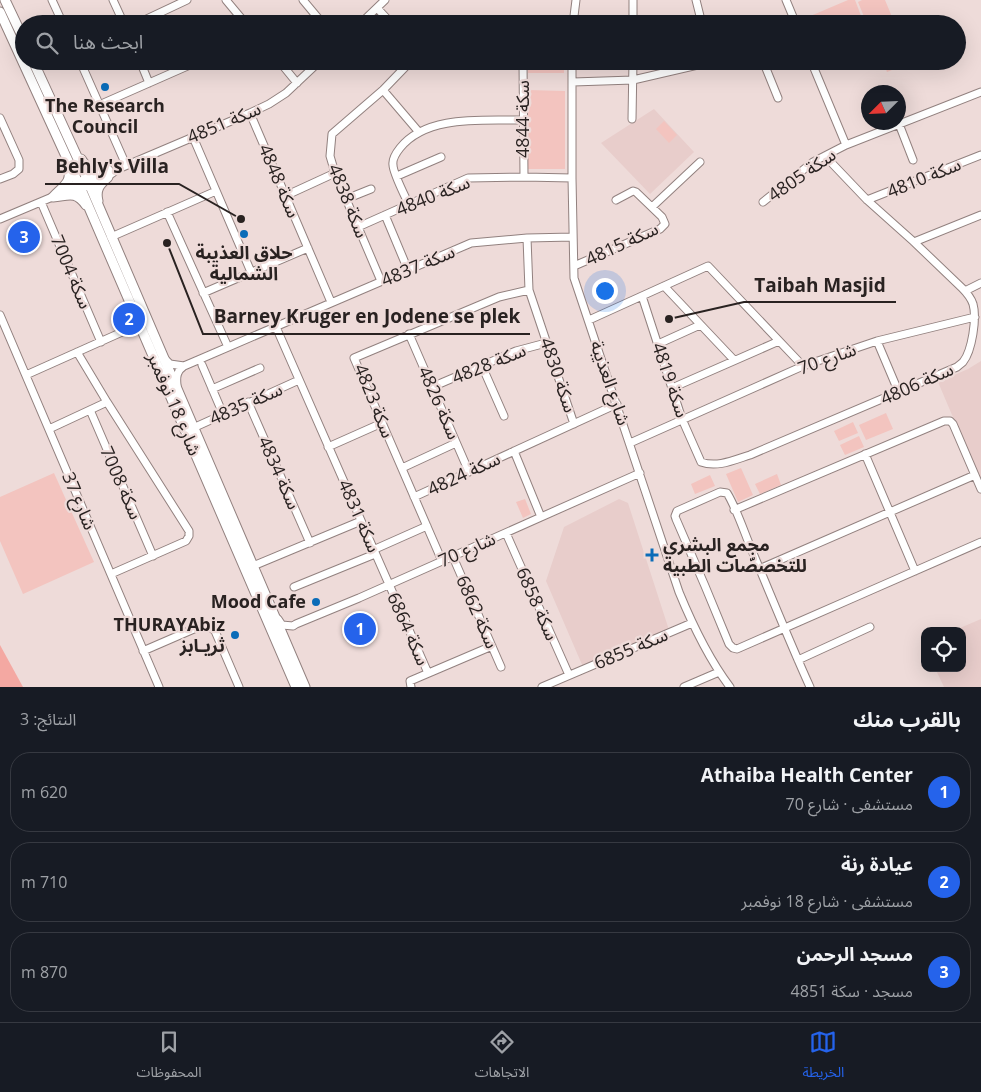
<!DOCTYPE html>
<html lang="ar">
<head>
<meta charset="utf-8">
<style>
  :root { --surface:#171b24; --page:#242831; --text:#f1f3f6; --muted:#9ea1a6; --line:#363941; --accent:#2563eb }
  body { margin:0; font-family:"Open Sans","Noto Sans Arabic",sans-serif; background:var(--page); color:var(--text); direction:rtl }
  .controls { position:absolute; right:15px; bottom:15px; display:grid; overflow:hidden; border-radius:10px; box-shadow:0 5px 20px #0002 }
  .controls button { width:45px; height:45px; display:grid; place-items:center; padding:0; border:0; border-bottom:1px solid var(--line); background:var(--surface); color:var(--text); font:25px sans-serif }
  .compass { position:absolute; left:861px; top:85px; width:45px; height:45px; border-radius:50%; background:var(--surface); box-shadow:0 5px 20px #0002; rotate:246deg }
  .you { position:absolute; left:604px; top:290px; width:18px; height:18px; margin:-12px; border:4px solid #fff; border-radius:50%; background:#1a73e8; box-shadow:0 0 0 8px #1a73e833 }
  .badge { display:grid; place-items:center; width:32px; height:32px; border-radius:50%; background:var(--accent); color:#fff; font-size:16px; font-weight:700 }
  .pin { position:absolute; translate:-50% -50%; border:2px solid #fff; box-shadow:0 1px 5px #0006 }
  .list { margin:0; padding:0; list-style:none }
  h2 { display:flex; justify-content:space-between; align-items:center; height:65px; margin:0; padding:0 20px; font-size:21px }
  h2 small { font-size:16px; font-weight:400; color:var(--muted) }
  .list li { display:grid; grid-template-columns:32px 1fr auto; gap:15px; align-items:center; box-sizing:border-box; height:80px; margin:0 10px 10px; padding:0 10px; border:1px solid var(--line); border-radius:20px }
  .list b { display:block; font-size:19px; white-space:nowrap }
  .list p { margin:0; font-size:16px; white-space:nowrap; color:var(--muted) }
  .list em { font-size:16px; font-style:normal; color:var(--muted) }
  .icon { flex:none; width:28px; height:28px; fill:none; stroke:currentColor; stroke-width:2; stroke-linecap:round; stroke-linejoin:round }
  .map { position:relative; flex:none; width:981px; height:687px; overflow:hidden; direction:ltr }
  .search { position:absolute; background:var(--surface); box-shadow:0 5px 20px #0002; left:15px; right:15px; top:15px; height:55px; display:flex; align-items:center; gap:12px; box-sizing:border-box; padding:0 18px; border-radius:28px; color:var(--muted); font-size:19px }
  .sheet { height:335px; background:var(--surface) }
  nav { display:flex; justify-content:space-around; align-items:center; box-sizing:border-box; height:70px; border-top:1px solid var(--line); background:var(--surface); font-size:14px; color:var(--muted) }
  nav a { display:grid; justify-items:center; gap:2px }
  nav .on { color:var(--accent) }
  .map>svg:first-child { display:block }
  .built { fill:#e8cdcb }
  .green { fill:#f3c4bf }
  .water { fill:#f4a8a2 }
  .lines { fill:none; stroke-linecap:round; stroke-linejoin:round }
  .minor-casing { stroke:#92817f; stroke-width:9 }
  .major-casing { stroke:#92817f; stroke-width:11 }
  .minor { stroke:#fff; stroke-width:7 }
  .major { stroke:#fff; stroke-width:9 }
  .poi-dot { fill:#0a6cb8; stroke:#eedbd9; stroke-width:2 }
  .labels { text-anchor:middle; stroke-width:4.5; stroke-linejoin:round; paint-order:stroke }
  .poi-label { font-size:18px; font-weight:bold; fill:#292221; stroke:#eedbd9 }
  .street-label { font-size:18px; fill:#292221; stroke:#eedbd9 }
  .leader { fill:none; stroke:#292221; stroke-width:2 }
  .callout-dot { fill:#292221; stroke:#eedbd9; stroke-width:2 }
  .callout-label { font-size:19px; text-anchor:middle; font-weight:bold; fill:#292221; stroke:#eedbd9; stroke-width:4.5; stroke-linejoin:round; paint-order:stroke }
</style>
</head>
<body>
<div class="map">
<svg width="981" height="687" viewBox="0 0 981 687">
  <rect width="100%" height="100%" fill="#eedbd9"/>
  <!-- built -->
  <path class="built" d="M654,109L694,152L650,194L601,143Z
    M981,361V483L938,382L968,369Z
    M619,499L628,503L669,630L583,667L546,581L564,527Z
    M981,619V687H944L935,668H962V631H953Z"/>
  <!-- green -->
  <path class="green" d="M848,0H855L863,21L857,24H803L801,20Z
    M862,0H885L895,24H867L858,2Z
    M528,61H564V73H528Z
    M818,61H842L822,70Z
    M883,61H911V62L887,72Z
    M528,90L565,91V169H528Z
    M664,121L677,135L669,143L656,129Z
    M886,413L893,429L866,440L859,425Z
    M853,422L858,433L839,441L834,431Z
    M859,436L864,447L845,455L840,445Z
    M741,468L753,495L738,502L726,474Z
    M54,473L94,562L23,594L0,541V497Z
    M777,474L781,485L760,494L755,484Z
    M710,475L715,486L695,494L691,484Z
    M525,499L531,514L523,518L516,502Z"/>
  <!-- water -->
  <path class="water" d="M0,645L23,687H0Z"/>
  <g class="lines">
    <!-- minor casing -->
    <g class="minor-casing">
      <path id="minor" d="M52,0L63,24
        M113,0L124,24
        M226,0L246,24
        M303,0L323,24
        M633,0V24
        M696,0L702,24
        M786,0L796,24
        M377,8L392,24
        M136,24L187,0
        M360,24L385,0
        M573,24L576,0
        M80,61L126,165
        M140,61L149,83
        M279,61L297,83
        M523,61L524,177
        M572,61V178L574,278L679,592C693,626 708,658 730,687
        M763,61L778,98
        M811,61L846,145
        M573,82L633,80L715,61
        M383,90L418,131
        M99,105L199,61
        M250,113L331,302
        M0,118L19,160V169L13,174L0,179
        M632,119L633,61
        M899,124L913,160
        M193,137L251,272
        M397,176L441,157
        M65,193C84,188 102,182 118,169L250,113L269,104L286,93L320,61
        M285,196L335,173
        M346,199L371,189
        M867,200L981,155
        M41,202L101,342
        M763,202L813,162L846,145L981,92
        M409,205C405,196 393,173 393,165C392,159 396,153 400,148C427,114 485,121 524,120
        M652,207L700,162
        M167,212L228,347
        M385,215L408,270
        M0,219L57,195L78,182L104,172
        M358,227L468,178L524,177L572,178
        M111,237L216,191
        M527,238L529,290L574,424
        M914,242L981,215
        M574,266L660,229L665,224L662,217L636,192L633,191L616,200
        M381,281L335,173L330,156L332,134L383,90L411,61
        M664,286L734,360
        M965,291L981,283
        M203,293L308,248
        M642,296L682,419L701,462C717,468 734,460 750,455L957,367C958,366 962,363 963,362C972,351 977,318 973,304C971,298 967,293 962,288L914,242L867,200L825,156
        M0,315L159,687
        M589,320L708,266L803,366
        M276,327L428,673
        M409,334L469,472
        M877,341L899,393
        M658,344L700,325
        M77,352L107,402L189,531V536L186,541L111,574
        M166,360L170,364L184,366L471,243L527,238L573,237
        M202,365L223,414
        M482,366L504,416
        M26,375L140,324
        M177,385C176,376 177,371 184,366
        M432,387L516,351L546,343
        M672,388L779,341
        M212,389L260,368
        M248,402L310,543
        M90,410L153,556
        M193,428L299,380
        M49,429L107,402
        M630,443L803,366L877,341L975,317
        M328,447L382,423
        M514,451L541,517
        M865,454L915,571
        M402,468L456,443
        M414,497L617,404
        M734,510L944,421H950L953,424L981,489
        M506,533L569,675
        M373,550L427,526
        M453,557L501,667
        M442,561L354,358L499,297L529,290
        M253,566L361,521
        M759,569L975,475
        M294,587L375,554
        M278,619L282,625L293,626L296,624L359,598L640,473
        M143,651L203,625L209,626L215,631L239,687
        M798,660L870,627
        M411,687L410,681L492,646
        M542,687L692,623
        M684,687L719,672
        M810,687C790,643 772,598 753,553C745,535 737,509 727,493L720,492L677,511L675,516L676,519L705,586L729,644L733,648L737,649C818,613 900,578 981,542"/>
    </g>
    <!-- major casing -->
    <g class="major-casing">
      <path id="major" d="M5,0L24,40
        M0,12L81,189L296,687
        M33,61L84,172L305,687
        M81,159C89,172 95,170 108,170
        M53,197C63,186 73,183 68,166
        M53,197C68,196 75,190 86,205
        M98,201C95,189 100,184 108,177"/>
    </g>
    <!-- minor -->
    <use href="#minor" class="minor"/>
    <!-- major -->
    <use href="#major" class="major"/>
  </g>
  <!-- markers -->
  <g class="poi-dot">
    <circle cx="105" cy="87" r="5"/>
    <circle cx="244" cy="234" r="5"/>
    <path d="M649.5 547.5h5v5h5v5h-5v5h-5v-5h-5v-5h5z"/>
    <circle cx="316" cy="602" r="5"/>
    <circle cx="235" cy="635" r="5"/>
  </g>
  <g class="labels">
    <!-- poi labels -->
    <g class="poi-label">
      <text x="105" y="112">The Research<tspan x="105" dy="21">Council</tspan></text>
      <text x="244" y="259">حلاق العذيبة<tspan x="244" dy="21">الشمالية</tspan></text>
      <text x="663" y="551" text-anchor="start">مجمع البشرى<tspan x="663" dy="21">للتخصصّات الطبية</tspan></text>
      <text x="306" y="608" text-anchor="end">Mood Cafe</text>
      <text x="225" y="631" text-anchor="end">THURAYAbiz<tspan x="225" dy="21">ثريـابز</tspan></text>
    </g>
    <!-- street labels -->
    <g class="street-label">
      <text transform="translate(523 119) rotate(-90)" y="6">سكة 4844</text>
      <text transform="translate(224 123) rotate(-23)" y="6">سكة 4851</text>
      <text transform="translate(802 175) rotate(-35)" y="6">سكة 4805</text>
      <text transform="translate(924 178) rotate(-22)" y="6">سكة 4810</text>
      <text transform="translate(279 181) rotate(67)" y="6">سكة 4848</text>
      <text transform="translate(433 196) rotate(-22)" y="6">سكة 4840</text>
      <text transform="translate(348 201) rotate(68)" y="6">سكة 4838</text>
      <text transform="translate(622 244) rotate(-25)" y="6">سكة 4815</text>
      <text transform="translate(418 266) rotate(-23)" y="6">سكة 4837</text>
      <text transform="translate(71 272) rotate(67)" y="6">سكة 7004</text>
      <text transform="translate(827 359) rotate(-20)" y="6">شارع 70</text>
      <text transform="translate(489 364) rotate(-22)" y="6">سكة 4828</text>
      <text transform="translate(558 375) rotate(71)" y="6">سكة 4830</text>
      <text transform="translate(670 380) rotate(71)" y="6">سكة 4819</text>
      <text transform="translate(610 383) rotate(71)" y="6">شارع العذيبة</text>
      <text transform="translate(917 384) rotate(-24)" y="6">سكة 4806</text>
      <text transform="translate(374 401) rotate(68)" y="6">سكة 4823</text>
      <text transform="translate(439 403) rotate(66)" y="6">سكة 4826</text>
      <text transform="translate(174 404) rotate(67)" y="6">شارع 18 نوفمبر</text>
      <text transform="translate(246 404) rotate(-24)" y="6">سكة 4835</text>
      <text transform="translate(279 473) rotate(66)" y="6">سكة 4834</text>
      <text transform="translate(464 474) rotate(-25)" y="6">سكة 4824</text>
      <text transform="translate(121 483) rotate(66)" y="6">سكة 7008</text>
      <text transform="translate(79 501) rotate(67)" y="6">شارع 37</text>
      <text transform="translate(359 516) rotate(66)" y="6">سكة 4831</text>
      <text transform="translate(467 550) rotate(-24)" y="6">شارع 70</text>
      <text transform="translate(537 604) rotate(66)" y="6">سكة 6858</text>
      <text transform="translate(477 612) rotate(66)" y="6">سكة 6862</text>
      <text transform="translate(408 629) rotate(66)" y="6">سكة 6864</text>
      <text transform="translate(631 649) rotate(-23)" y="6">سكة 6855</text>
    </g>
  </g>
  <!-- callouts -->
  <path class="leader" d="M241 219L179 184H45M669 319L744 302H896M167 243L203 334H530"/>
  <g class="callout-dot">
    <circle cx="241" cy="219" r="5"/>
    <circle cx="669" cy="319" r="5"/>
    <circle cx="167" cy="243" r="5"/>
  </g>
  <g class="callout-label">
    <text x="112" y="173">Behly's Villa</text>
    <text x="820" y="292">Taibah Masjid</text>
    <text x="367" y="323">Barney Kruger en Jodene se plek</text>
  </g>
</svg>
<div class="controls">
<button><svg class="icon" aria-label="locate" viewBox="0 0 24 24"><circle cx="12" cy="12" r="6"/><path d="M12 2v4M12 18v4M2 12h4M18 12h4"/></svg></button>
</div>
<svg class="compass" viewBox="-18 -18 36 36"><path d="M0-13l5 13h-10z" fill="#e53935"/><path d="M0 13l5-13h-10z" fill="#9ea1a6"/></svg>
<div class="you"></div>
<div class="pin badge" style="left:360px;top:629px">1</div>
<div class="pin badge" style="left:129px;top:319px">2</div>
<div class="pin badge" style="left:24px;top:237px">3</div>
<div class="search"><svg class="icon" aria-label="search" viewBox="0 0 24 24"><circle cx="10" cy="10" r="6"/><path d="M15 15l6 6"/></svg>ابحث هنا</div>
</div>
<section class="sheet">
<h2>بالقرب منك<small>النتائج: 3</small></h2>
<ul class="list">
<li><span class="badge">1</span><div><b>Athaiba Health Center</b><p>مستشفى · شارع 70</p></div><em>620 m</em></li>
<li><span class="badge">2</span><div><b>عيادة رنة</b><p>مستشفى · شارع 18 نوفمبر</p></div><em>710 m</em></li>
<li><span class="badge">3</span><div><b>مسجد الرحمن</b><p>مسجد · سكة 4851</p></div><em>870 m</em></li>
</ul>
</section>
<nav>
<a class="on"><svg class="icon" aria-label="map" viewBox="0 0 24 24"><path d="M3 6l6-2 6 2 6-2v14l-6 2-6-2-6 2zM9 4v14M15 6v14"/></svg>الخريطة</a>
<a><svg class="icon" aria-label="directions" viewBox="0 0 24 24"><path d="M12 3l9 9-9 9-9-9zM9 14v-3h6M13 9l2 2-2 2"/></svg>الاتجاهات</a>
<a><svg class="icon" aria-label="saved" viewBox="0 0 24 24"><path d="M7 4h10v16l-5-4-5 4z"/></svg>المحفوظات</a>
</nav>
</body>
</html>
